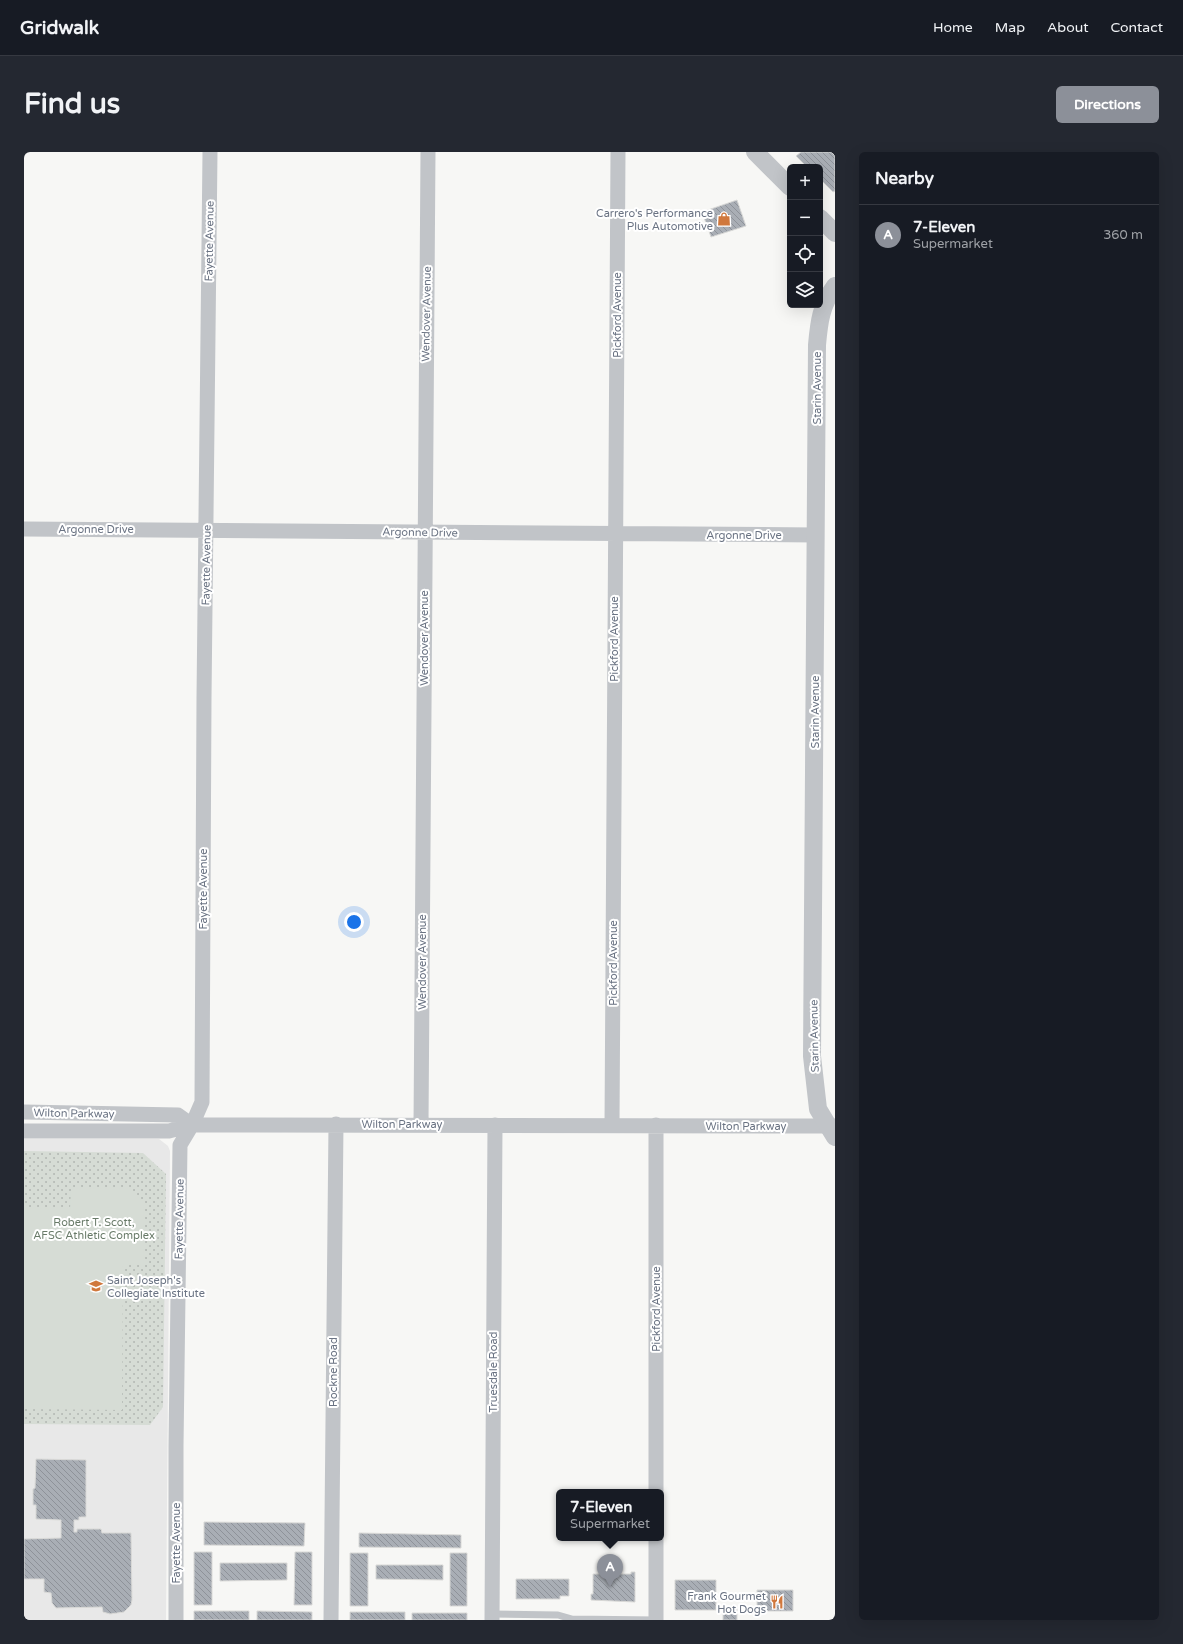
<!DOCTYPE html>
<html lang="en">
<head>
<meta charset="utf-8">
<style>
  :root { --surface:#171b24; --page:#242831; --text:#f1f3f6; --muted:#9ea1a6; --line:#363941; --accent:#8c9099 }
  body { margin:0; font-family:"Varela Round",sans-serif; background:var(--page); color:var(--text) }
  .controls { position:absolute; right:12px; top:12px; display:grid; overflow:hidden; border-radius:6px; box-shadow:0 4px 16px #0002 }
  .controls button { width:36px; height:36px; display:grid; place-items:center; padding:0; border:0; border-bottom:1px solid var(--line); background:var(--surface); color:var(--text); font:20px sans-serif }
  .you { position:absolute; left:330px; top:770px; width:14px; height:14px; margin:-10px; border:3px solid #fff; border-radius:50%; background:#1a73e8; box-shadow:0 0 0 6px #1a73e833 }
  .badge { display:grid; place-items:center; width:26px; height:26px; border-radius:50%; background:var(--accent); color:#fff; font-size:13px; font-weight:700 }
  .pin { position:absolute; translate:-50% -33px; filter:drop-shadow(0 1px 2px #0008) }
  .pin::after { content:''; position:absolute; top:21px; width:14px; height:12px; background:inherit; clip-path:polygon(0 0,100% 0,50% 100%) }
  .popup { position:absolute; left:532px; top:1337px; width:108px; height:52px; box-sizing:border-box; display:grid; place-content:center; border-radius:6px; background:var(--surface); filter:drop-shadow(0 1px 3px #0005); font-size:13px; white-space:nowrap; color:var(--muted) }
  .popup b { font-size:15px; color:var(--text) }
  .popup::after { content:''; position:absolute; left:50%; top:100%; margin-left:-8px; border:8px solid transparent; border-top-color:var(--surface) }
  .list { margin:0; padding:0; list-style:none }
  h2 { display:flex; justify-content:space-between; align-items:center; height:52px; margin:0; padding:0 16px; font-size:17px }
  h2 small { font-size:13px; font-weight:400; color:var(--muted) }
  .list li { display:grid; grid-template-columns:26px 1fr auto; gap:12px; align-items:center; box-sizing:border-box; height:60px; padding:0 16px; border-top:1px solid var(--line) }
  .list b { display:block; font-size:15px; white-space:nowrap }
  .list p { margin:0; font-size:13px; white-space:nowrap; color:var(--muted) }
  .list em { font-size:13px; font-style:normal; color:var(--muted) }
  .icon { flex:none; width:22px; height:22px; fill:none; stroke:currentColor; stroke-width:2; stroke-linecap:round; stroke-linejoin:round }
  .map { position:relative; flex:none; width:811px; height:1468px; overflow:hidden; border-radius:6px }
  header { display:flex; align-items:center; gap:24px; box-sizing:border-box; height:56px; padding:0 20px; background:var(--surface); border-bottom:1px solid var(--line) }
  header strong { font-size:19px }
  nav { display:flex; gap:22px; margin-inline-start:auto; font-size:14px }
  .intro { display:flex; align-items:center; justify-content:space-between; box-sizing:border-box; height:96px; padding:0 24px }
  h1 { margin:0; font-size:28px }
  .button { padding:10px 18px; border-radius:6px; background:var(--accent); color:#fff; font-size:14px; font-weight:700 }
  main { display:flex; gap:24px; padding:0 24px }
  aside { flex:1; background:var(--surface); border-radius:6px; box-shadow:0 4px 16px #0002 }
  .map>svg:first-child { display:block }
  .built { fill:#e8e8e8 }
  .grass { fill:url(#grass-dots) }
  .pitch { fill:#d6dcd5 }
  .building { fill:url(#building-back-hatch); stroke:#d9d9d7 }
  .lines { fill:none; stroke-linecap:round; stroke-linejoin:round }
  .service { stroke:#c1c4c8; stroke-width:7 }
  .minor { stroke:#c1c4c8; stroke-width:15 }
  .tertiary { stroke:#c1c4c8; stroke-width:18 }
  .labels { text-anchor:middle; stroke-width:4; stroke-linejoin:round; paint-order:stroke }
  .poi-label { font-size:11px; fill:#6a7383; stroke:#fff; text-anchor:end }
  .street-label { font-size:11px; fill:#6a7383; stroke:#fff }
  .park-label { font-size:11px; fill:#687a68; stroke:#fff }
</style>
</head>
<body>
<header>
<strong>Gridwalk</strong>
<nav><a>Home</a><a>Map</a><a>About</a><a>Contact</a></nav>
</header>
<div class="intro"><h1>Find us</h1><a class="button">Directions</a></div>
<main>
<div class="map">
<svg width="811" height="1468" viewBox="0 0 811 1468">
  <defs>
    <pattern id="grass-dots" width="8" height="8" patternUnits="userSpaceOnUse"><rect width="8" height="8" fill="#d6dcd5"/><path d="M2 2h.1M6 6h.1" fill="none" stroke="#b2b7b2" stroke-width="1.8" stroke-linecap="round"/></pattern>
    <pattern id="building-back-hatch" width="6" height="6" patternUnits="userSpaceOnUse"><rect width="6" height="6" fill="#a9aeb5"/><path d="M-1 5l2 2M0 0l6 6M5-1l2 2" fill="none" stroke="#8e9299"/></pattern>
  </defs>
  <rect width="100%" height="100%" fill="#f7f7f5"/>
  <!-- built -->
  <path class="built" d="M0,987H135L144,994L146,999L142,1468H0Z"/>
  <!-- grass -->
  <path class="grass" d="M0,999L119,1001L142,1022L139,1255L126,1273L0,1272Z"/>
  <!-- pitch -->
  <path class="pitch" d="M47,1036L105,1037L120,1052L119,1112L99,1113L98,1258L0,1257V1056L46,1057Z"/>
  <!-- building -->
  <path class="building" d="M777,0H807L811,4V39L809,40L796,27V15H783L772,4Z
    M713,48L722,74L687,85L678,60Z
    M12,1307L62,1308V1365H55V1368H50V1380H53V1377H77L78,1381H107L108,1448L107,1453L100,1460L86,1462L79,1460L78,1455L32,1456L28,1451L27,1441L20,1440V1427H0V1387L37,1386V1368L12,1367V1353H9V1337L11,1336Z
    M180,1370L281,1371L280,1394L180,1393Z
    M335,1381L437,1383V1396L335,1395Z
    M170,1400H188V1453H170Z
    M271,1400H288V1453H270Z
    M326,1401H344V1454H326Z
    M426,1401H443V1454H426Z
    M196,1411H263V1428L196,1429Z
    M352,1413H419V1428L352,1427Z
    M607,1420H611V1450L567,1448V1442H569V1422H607Z
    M492,1427H545V1444H536V1447H492Z
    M651,1428H692V1458H651Z
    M733,1438H769V1459H733Z
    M713,1454V1468H699V1455Z
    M170,1459H225V1468H170Z
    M233,1459L288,1460V1468H233Z
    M326,1460H381V1468H326Z
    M388,1461H443V1468H388Z"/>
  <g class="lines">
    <!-- service -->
    <path class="service" d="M468,1462L534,1463L548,1467L632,1468"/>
    <!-- minor -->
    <path class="minor" d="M0,377L792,383
      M0,960L154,963L168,973
      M397,973L404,0
      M588,973L594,0
      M0,979H145L168,973L811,974
      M632,1340V973
      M152,1468V1294L156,993L168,973L178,950L180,546L186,0
      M307,1468L312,972
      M468,1468L471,973
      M632,1468V1386"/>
    <!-- tertiary -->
    <path class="tertiary" d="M731,0L766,35
      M796,66L811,81
      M811,134C797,153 795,170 793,193L788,904L794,957L811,985"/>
  </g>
  <!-- icons -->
  <defs>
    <g id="shop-bare" transform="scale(1.08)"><path d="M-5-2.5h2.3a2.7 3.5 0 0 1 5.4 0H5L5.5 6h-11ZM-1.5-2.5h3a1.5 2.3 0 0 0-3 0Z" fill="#d0783d" stroke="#fff" stroke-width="2.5" paint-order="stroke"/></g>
    <g id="school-bare" transform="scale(1.08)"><path d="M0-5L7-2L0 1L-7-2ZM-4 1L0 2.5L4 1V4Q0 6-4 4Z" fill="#d0783d" stroke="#fff" stroke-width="2.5" paint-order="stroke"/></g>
    <g id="restaurant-bare" transform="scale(1.08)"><path d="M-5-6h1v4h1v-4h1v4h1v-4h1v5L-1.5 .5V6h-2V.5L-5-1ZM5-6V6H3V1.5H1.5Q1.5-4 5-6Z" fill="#d0783d" stroke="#fff" stroke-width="2.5" paint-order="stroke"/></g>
  </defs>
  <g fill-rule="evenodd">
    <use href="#shop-bare" x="700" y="67"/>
    <use href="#school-bare" x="72" y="1134"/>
    <use href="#restaurant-bare" x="753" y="1450"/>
  </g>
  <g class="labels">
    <!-- poi labels -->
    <g class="poi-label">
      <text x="689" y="65">Carrero's Performance<tspan x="689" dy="13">Plus Automotive</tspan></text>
      <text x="83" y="1132" text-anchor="start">Saint Joseph's<tspan x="83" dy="13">Collegiate Institute</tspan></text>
      <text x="742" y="1448">Frank Gourmet<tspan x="742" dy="13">Hot Dogs</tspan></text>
    </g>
    <!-- street labels -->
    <g class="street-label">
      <text transform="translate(185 89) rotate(-89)" y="4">Fayette Avenue</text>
      <text transform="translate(402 162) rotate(-89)" y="4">Wendover Avenue</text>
      <text transform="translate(593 163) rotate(-90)" y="4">Pickford Avenue</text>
      <text transform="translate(793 236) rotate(-90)" y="4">Starin Avenue</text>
      <text x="72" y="381">Argonne Drive</text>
      <text transform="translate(396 380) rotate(1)" y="4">Argonne Drive</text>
      <text x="720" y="387">Argonne Drive</text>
      <text transform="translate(182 413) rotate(-89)" y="4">Fayette Avenue</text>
      <text transform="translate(400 486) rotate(-90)" y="4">Wendover Avenue</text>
      <text transform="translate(590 487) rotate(-90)" y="4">Pickford Avenue</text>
      <text transform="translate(791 560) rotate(-90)" y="4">Starin Avenue</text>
      <text transform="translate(179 737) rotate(-90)" y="4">Fayette Avenue</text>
      <text transform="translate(398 810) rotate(-90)" y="4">Wendover Avenue</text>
      <text transform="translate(589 811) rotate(-90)" y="4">Pickford Avenue</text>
      <text transform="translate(790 884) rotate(-91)" y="4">Starin Avenue</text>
      <text transform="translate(50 961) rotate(1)" y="4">Wilton Parkway</text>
      <text x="378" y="976">Wilton Parkway</text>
      <text x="722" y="978">Wilton Parkway</text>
      <text transform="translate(155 1067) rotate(-89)" y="4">Fayette Avenue</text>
      <text transform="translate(632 1157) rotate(-90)" y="4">Pickford Avenue</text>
      <text transform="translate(309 1220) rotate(-90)" y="4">Rockne Road</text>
      <text transform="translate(469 1220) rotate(-90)" y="4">Truesdale Road</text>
      <text transform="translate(152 1391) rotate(-90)" y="4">Fayette Avenue</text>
    </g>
    <!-- park labels -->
    <g class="park-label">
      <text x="70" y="1074">Robert T. Scott,<tspan x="70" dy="13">AFSC Athletic Complex</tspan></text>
    </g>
  </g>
</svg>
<div class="controls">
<button>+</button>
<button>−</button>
<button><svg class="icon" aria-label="locate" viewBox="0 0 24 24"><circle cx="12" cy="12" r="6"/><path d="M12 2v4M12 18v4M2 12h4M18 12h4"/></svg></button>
<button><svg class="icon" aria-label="layers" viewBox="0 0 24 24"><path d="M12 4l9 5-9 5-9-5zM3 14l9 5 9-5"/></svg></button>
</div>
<div class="you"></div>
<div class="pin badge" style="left:586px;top:1435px">A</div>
<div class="popup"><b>7-Eleven</b>Supermarket</div>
</div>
<aside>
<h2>Nearby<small></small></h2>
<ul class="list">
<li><span class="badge">A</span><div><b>7-Eleven</b><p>Supermarket</p></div><em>360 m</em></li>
</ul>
</aside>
</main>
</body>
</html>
